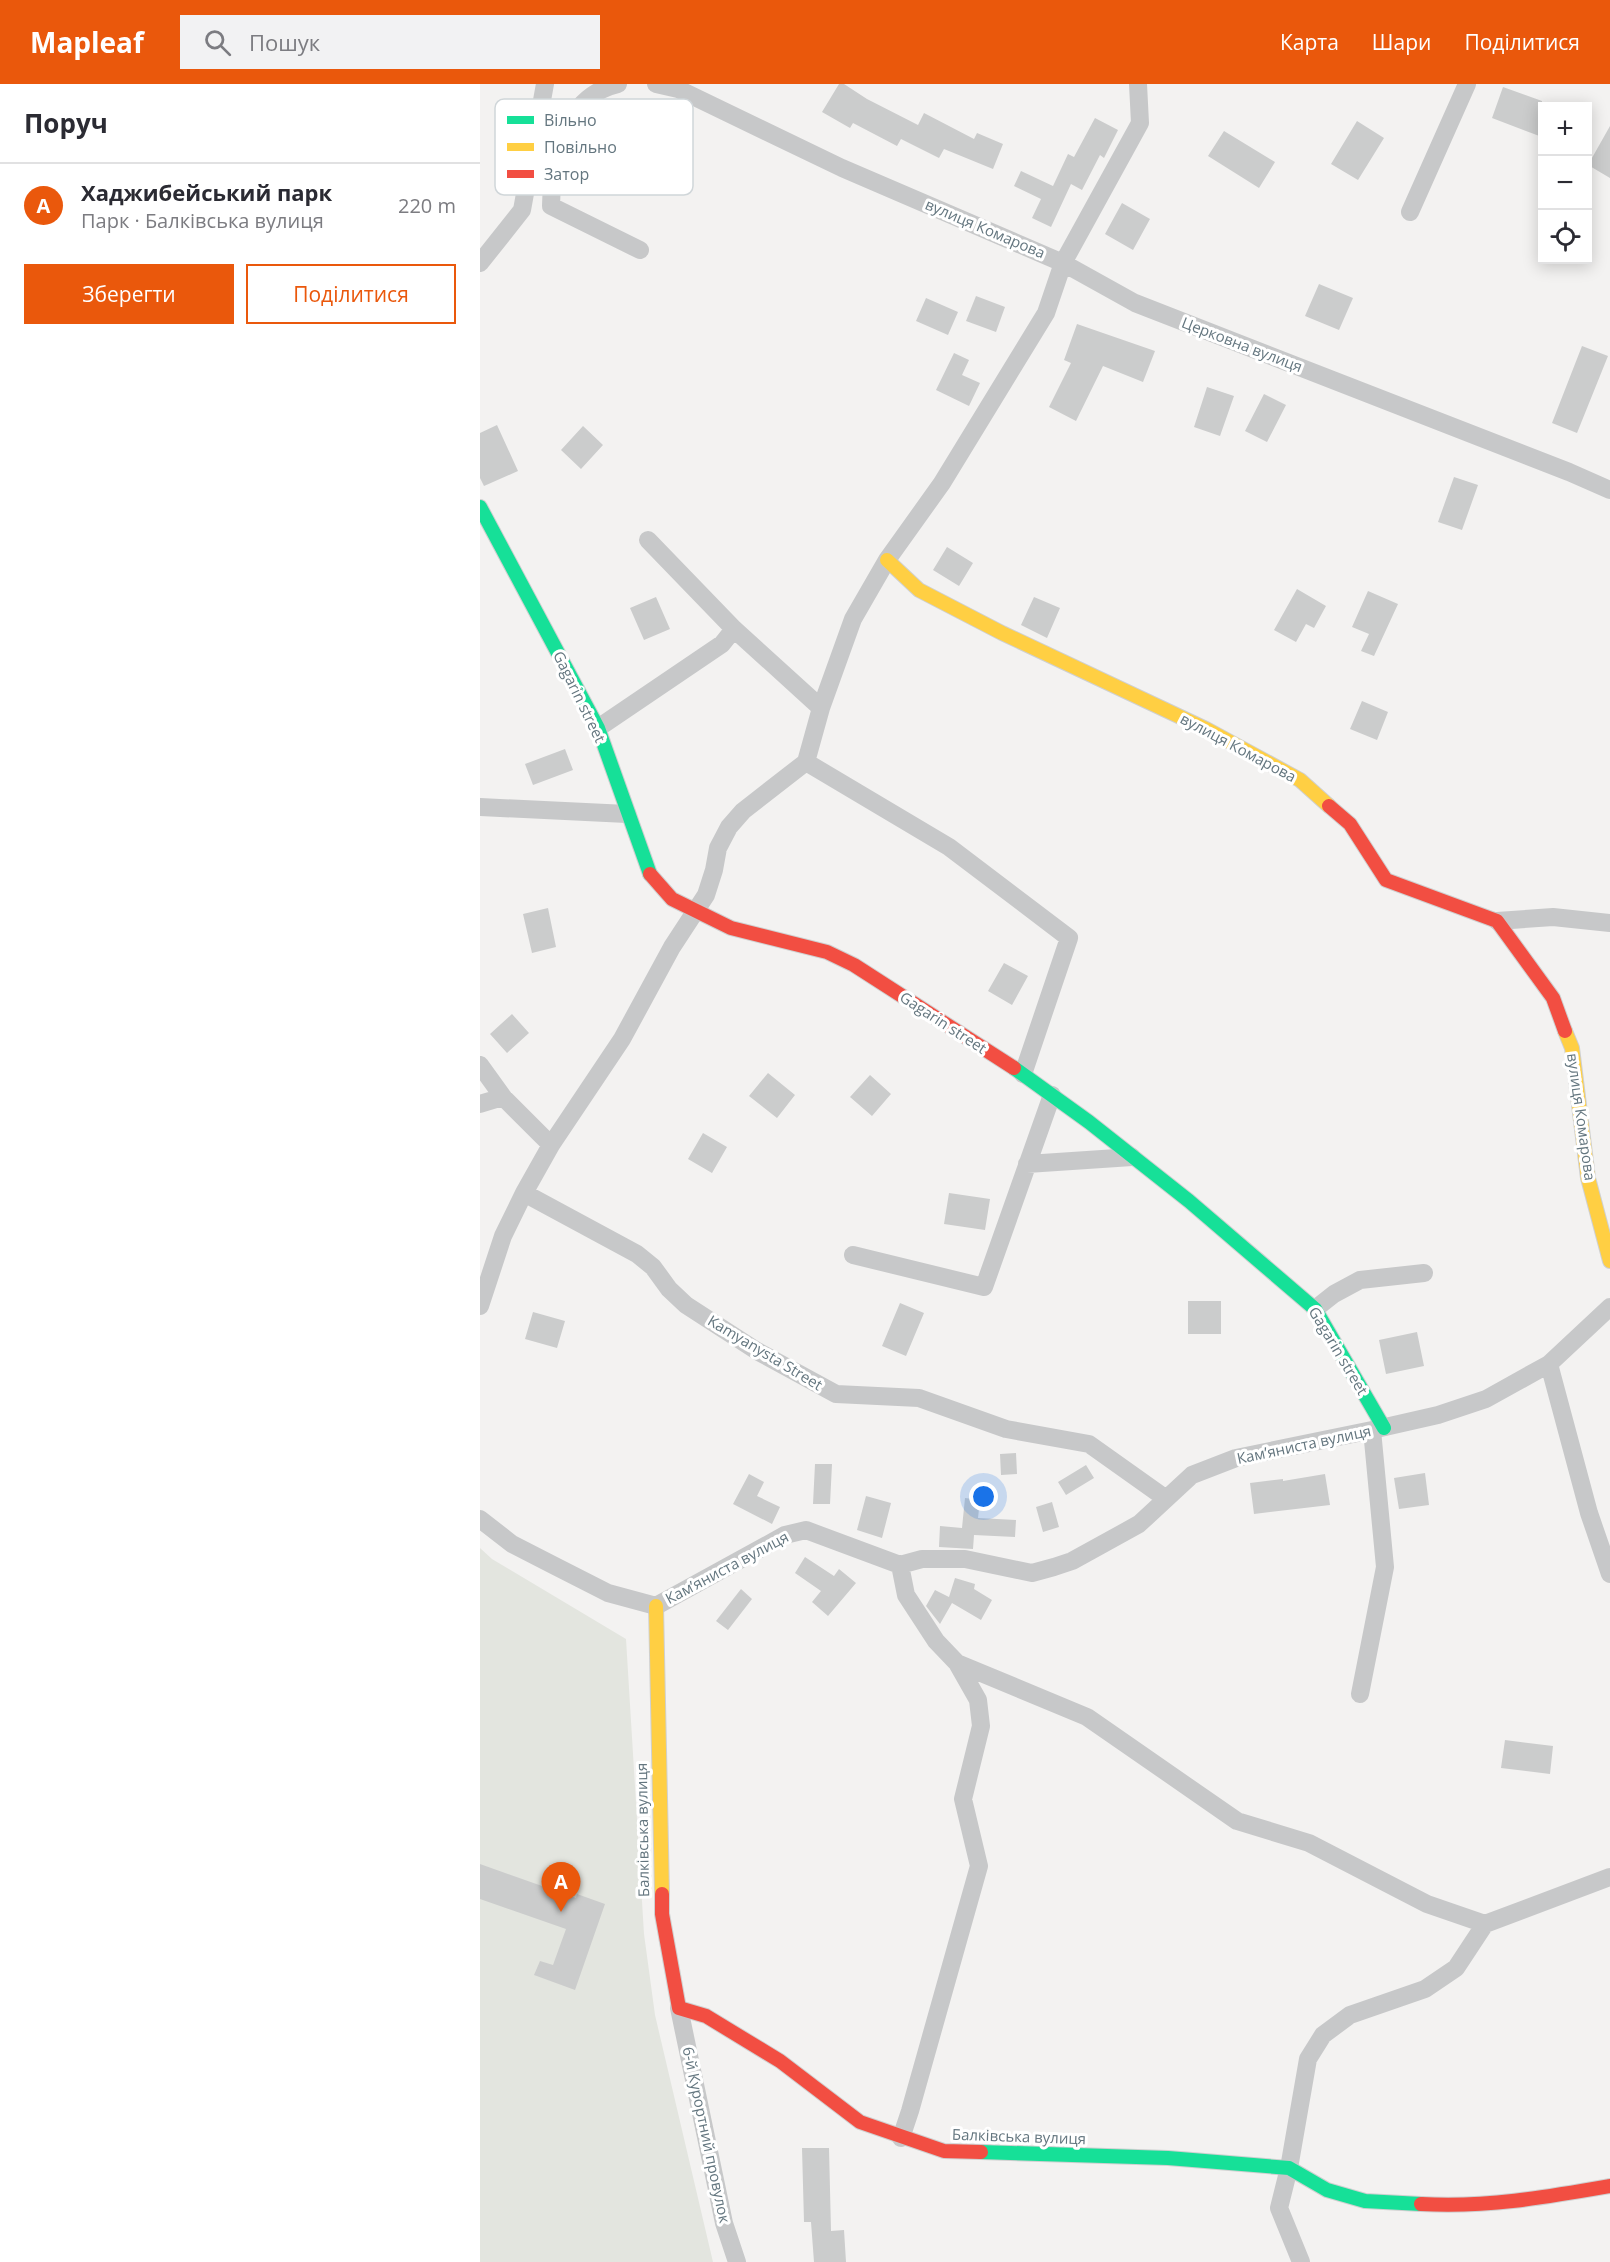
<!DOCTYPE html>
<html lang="uk">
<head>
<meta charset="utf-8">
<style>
  :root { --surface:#fff; --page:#f2f2f3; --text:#2b2b33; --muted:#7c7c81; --line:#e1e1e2; --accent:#ea580c }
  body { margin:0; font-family:"Open Sans",sans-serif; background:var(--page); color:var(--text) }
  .controls { position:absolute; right:18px; top:18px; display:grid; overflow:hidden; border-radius:0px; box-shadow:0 3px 15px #0003 }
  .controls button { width:54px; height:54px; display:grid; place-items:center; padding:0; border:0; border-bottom:2px solid var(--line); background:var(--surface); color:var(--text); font:30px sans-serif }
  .you { position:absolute; left:504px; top:1413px; width:21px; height:21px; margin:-15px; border:4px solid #fff; border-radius:50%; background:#1a73e8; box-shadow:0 0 0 9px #1a73e833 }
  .badge { display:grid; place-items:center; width:39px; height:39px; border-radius:50%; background:var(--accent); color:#fff; font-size:20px; font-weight:700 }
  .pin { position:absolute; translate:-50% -50px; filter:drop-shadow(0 2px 3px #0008) }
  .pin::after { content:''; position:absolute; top:32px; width:21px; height:18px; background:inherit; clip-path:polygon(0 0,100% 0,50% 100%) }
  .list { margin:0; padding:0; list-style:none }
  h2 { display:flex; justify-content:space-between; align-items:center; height:78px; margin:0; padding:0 24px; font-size:26px }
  h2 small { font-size:20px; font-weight:400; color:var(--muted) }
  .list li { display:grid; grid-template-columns:39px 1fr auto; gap:18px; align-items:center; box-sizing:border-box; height:84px; padding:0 24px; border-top:2px solid var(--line) }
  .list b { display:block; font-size:22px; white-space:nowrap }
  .list p { margin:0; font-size:20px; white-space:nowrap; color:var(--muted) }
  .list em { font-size:20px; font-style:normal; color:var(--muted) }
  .actions { display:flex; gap:12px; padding:18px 24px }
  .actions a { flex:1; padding:14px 0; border:2px solid var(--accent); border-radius:0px; text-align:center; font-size:21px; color:var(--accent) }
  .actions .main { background:var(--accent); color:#fff }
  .icon { flex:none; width:33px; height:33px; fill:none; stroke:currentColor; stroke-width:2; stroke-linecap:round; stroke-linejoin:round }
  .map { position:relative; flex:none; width:1130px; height:2178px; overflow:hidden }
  header { display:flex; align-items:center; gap:36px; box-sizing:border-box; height:84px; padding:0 30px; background:var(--accent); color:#fff }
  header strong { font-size:28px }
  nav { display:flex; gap:33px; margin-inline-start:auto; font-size:21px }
  .search { width:420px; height:54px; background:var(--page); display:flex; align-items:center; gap:15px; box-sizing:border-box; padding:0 21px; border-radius:0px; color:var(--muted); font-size:22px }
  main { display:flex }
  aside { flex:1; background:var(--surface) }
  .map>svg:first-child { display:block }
  .green { fill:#e3e5df }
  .building { fill:#cbcccc }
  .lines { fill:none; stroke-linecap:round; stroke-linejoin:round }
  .fast-casing { stroke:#cfd0d0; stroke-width:16 }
  .slow-casing { stroke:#cfd0d0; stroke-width:16 }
  .jam-casing { stroke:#cfd0d0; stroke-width:16 }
  .street { stroke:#c7c8c9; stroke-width:18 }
  .fast { stroke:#16e098; stroke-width:14 }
  .slow { stroke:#ffcf43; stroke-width:14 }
  .jam { stroke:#f24e42; stroke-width:14 }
  .labels { text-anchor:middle; stroke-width:6; stroke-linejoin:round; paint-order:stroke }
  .street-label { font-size:15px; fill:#64767f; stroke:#fff }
  .key { fill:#fff; stroke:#d0d6d9; stroke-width:1.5 }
  .key-label { font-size:16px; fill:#64767f }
</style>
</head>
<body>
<header>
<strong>Mapleaf</strong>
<div class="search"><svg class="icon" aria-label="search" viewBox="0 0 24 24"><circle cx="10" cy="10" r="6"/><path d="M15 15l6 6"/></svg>Пошук</div>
<nav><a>Карта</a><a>Шари</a><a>Поділитися</a></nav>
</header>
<main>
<aside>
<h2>Поруч<small></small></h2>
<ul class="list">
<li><span class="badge">A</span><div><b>Хаджибейський парк</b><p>Парк · Балківська вулиця</p></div><em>220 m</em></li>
</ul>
<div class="actions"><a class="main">Зберегти</a><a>Поділитися</a></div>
</aside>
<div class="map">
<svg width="1130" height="2178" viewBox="0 0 1130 2178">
  <rect width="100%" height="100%" fill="#f3f2f1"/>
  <!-- green -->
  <path class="green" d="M0,1464L12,1475L146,1555L164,1850L175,1931L233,2178H0Z"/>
  <!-- building -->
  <path class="building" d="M359,0H364L387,15L438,41L444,29L494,55L497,49L523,60L513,85L464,65L459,74L421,55L417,62L373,39L370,44L342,28Z
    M1023,3L1062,17V53L1012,34Z
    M615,34L638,46L624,74L620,71L602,106L591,100L571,143L552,134L561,115L534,102L541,87L573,102L588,70L594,73Z
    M877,37L904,54L878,96L851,80Z
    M1130,42V94L1108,81Z
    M744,47L795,78L779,104L728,72Z
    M642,119L670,135L653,166L625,150Z
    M839,200L873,214L859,246L825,232Z
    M496,212L525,223L516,248L486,237Z
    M446,214L478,228L468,251L436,237Z
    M597,240L675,267L663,298L623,282L596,337L569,323L591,279L584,276Z
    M1102,262L1128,272L1097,349L1072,339Z
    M474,269L489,276L482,291L500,299L489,322L456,306Z
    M727,303L754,312L740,352L714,343Z
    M784,310L806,321L787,358L765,347Z
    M17,341L38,387L4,402L0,394V349Z
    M103,342L123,361L101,385L81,366Z
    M974,393L998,401L982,446L958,438Z
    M467,463L493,479L479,502L453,486Z
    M817,505L846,522L834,544L826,540L816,558L794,546Z
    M888,507L918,520L894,572L881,567L889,550L872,543Z
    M176,513L190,545L164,556L150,524Z
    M554,513L580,524L567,554L541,541Z
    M882,617L908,628L897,656L870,645Z
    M85,665L93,686L53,701L45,680Z
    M68,824L76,863L52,869L43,830Z
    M524,879L548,892L532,921L508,907Z
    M32,930L49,949L27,969L10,950Z
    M288,989L315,1011L297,1034L269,1012Z
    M390,991L411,1010L392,1032L370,1013Z
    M223,1049L247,1063L232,1089L208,1075Z
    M469,1109L510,1115L505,1146L464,1140Z
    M708,1217H741V1250H708Z
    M420,1219L444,1229L426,1272L402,1262Z
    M53,1228L85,1237L77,1264L45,1255Z
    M937,1248L944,1282L906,1290L899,1256Z
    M536,1369L537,1390L521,1391L520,1370Z
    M335,1380H352L350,1420H333Z
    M606,1381L614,1394L586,1411L578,1398Z
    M945,1389L949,1421L919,1425L914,1394Z
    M269,1390L284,1398L277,1412L300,1423L292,1440L253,1420Z
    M845,1390L850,1421L774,1430L770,1399L803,1395V1397Z
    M386,1412L411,1419L402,1454L377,1446Z
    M485,1414L500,1416L498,1434L536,1436L535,1453L494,1451L493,1465L459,1463L460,1442L482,1444Z
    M572,1418L579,1443L563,1448L556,1423Z
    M325,1473L354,1492L359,1485L376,1499L348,1532L332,1518L341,1507L315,1489Z
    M475,1494L495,1500L494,1505L512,1516L501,1536L472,1519L460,1540L446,1522L455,1506L469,1513Z
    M261,1505L272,1515L248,1546L236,1537Z
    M1025,1656L1073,1662L1070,1690L1021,1684Z
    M0,1780L96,1814L97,1810L125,1820L95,1906L54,1891L60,1877L73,1881L86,1845L0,1815Z
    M322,2064H349L351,2147L364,2146L366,2178H334L331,2138H324Z"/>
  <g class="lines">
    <!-- fast casing -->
    <g class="fast-casing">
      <path id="fast" d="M0,423L118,644L170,790
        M534,984L609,1038L709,1117L835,1225L904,1344
        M501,2068L688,2074L809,2084L847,2106L885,2117L941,2120"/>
    </g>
    <!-- slow casing -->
    <g class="slow-casing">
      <path id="slow" d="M407,476L439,506L522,549L726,645L820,696L849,722
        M1085,947L1092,964L1108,1094L1130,1177
        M176,1522L182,1810"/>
    </g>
    <!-- jam casing -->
    <g class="jam-casing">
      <path id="jam" d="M849,722L870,740L906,796L1017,837L1073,914L1085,947
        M170,790L192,815L251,844L347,868L374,881L534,984
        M182,1810V1830L199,1924L226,1932L300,1977L380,2038L464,2067L501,2068
        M941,2120C1005,2124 1067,2113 1130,2102"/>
    </g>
    <!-- street -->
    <path class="street" d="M138,0C83,13 72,75 71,122L160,166
      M176,0L198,5L362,84L583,179L566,229L462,399L407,476L373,535L341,624
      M658,0L660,39L583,179L655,219L1089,388L1130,406
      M930,128L987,0
      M0,179L42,126L65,0
      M118,644L242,560L254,545
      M326,678L469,763L589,854L543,990
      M0,723L147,730
      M1017,837L1073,833L1130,839
      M0,981L23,1013L71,1061
      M0,1020L23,1013
      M547,1080L652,1073
      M44,1109L157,1170L173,1183L189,1205L206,1221L277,1267L356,1310L439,1314L526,1345L609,1360L685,1414
      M373,1171L504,1203L572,1011
      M0,1222L23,1152L44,1109L71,1061L142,955L192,863L226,811L234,786L238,764L249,743L263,727L326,678L341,624L254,545L168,456
      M835,1225L854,1210L880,1196L944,1189
      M1069,1280L1109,1429L1130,1490
      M0,1435L32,1460L71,1480L128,1509L176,1522L305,1451L326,1446L420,1481L442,1475H485L552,1489L574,1483L592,1477L659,1440L712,1391L756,1374L892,1346L958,1331L1006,1315L1069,1280L1130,1223
      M420,1481L426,1511L456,1557L477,1579L607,1633L757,1737L829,1759L947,1820L1005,1840
      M880,1610L905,1483L892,1346
      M199,1924L244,2139L257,2178
      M421,2054L430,2027L499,1782L483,1715L501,1642L498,1616L477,1579
      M821,2178L799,2124L809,2084L828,1975L843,1951L870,1931L945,1905L976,1884L1005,1840L1130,1793"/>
    <!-- fast -->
    <use href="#fast" class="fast"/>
    <!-- slow -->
    <use href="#slow" class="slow"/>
    <!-- jam -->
    <use href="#jam" class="jam"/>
  </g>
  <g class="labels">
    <!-- street labels -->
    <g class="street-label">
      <text transform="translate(505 145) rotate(23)" y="5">вулиця Комарова</text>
      <text transform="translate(762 261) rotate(21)" y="5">Церковна вулиця</text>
      <text transform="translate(99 613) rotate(64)" y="5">Gagarin street</text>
      <text transform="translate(758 664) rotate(28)" y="5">вулиця Комарова</text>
      <text transform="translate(463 939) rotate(33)" y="5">Gagarin street</text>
      <text transform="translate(1101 1033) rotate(82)" y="5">вулиця Комарова</text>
      <text transform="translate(858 1267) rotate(59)" y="5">Gagarin street</text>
      <text transform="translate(285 1269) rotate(31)" y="5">Kamyanysta Street</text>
      <text transform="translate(824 1361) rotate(-12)" y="5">Камʼяниста вулиця</text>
      <text transform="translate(247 1484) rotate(-28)" y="5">Камʼяниста вулиця</text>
      <text transform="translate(163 1746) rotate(-91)" y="5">Балківська вулиця</text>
      <text transform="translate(226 2051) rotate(78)" y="5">6-й Курортний провулок</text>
      <text transform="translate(539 2053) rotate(2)" y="5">Балківська вулиця</text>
    </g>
  </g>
  <!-- legend -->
  <rect x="15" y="15" width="198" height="96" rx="9" class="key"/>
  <rect x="27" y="32" width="27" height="8" fill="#16e098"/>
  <rect x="27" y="59" width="27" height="8" fill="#ffcf43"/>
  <rect x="27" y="86" width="27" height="8" fill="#f24e42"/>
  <g class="key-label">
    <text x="64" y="42">Вільно</text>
    <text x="64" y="69">Повільно</text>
    <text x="64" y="96">Затор</text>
  </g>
</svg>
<div class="controls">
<button>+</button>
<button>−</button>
<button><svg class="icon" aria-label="locate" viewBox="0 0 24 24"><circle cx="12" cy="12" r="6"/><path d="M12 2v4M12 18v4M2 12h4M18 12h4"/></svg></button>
</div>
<div class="you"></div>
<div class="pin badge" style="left:81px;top:1828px">A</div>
</div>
</main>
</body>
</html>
